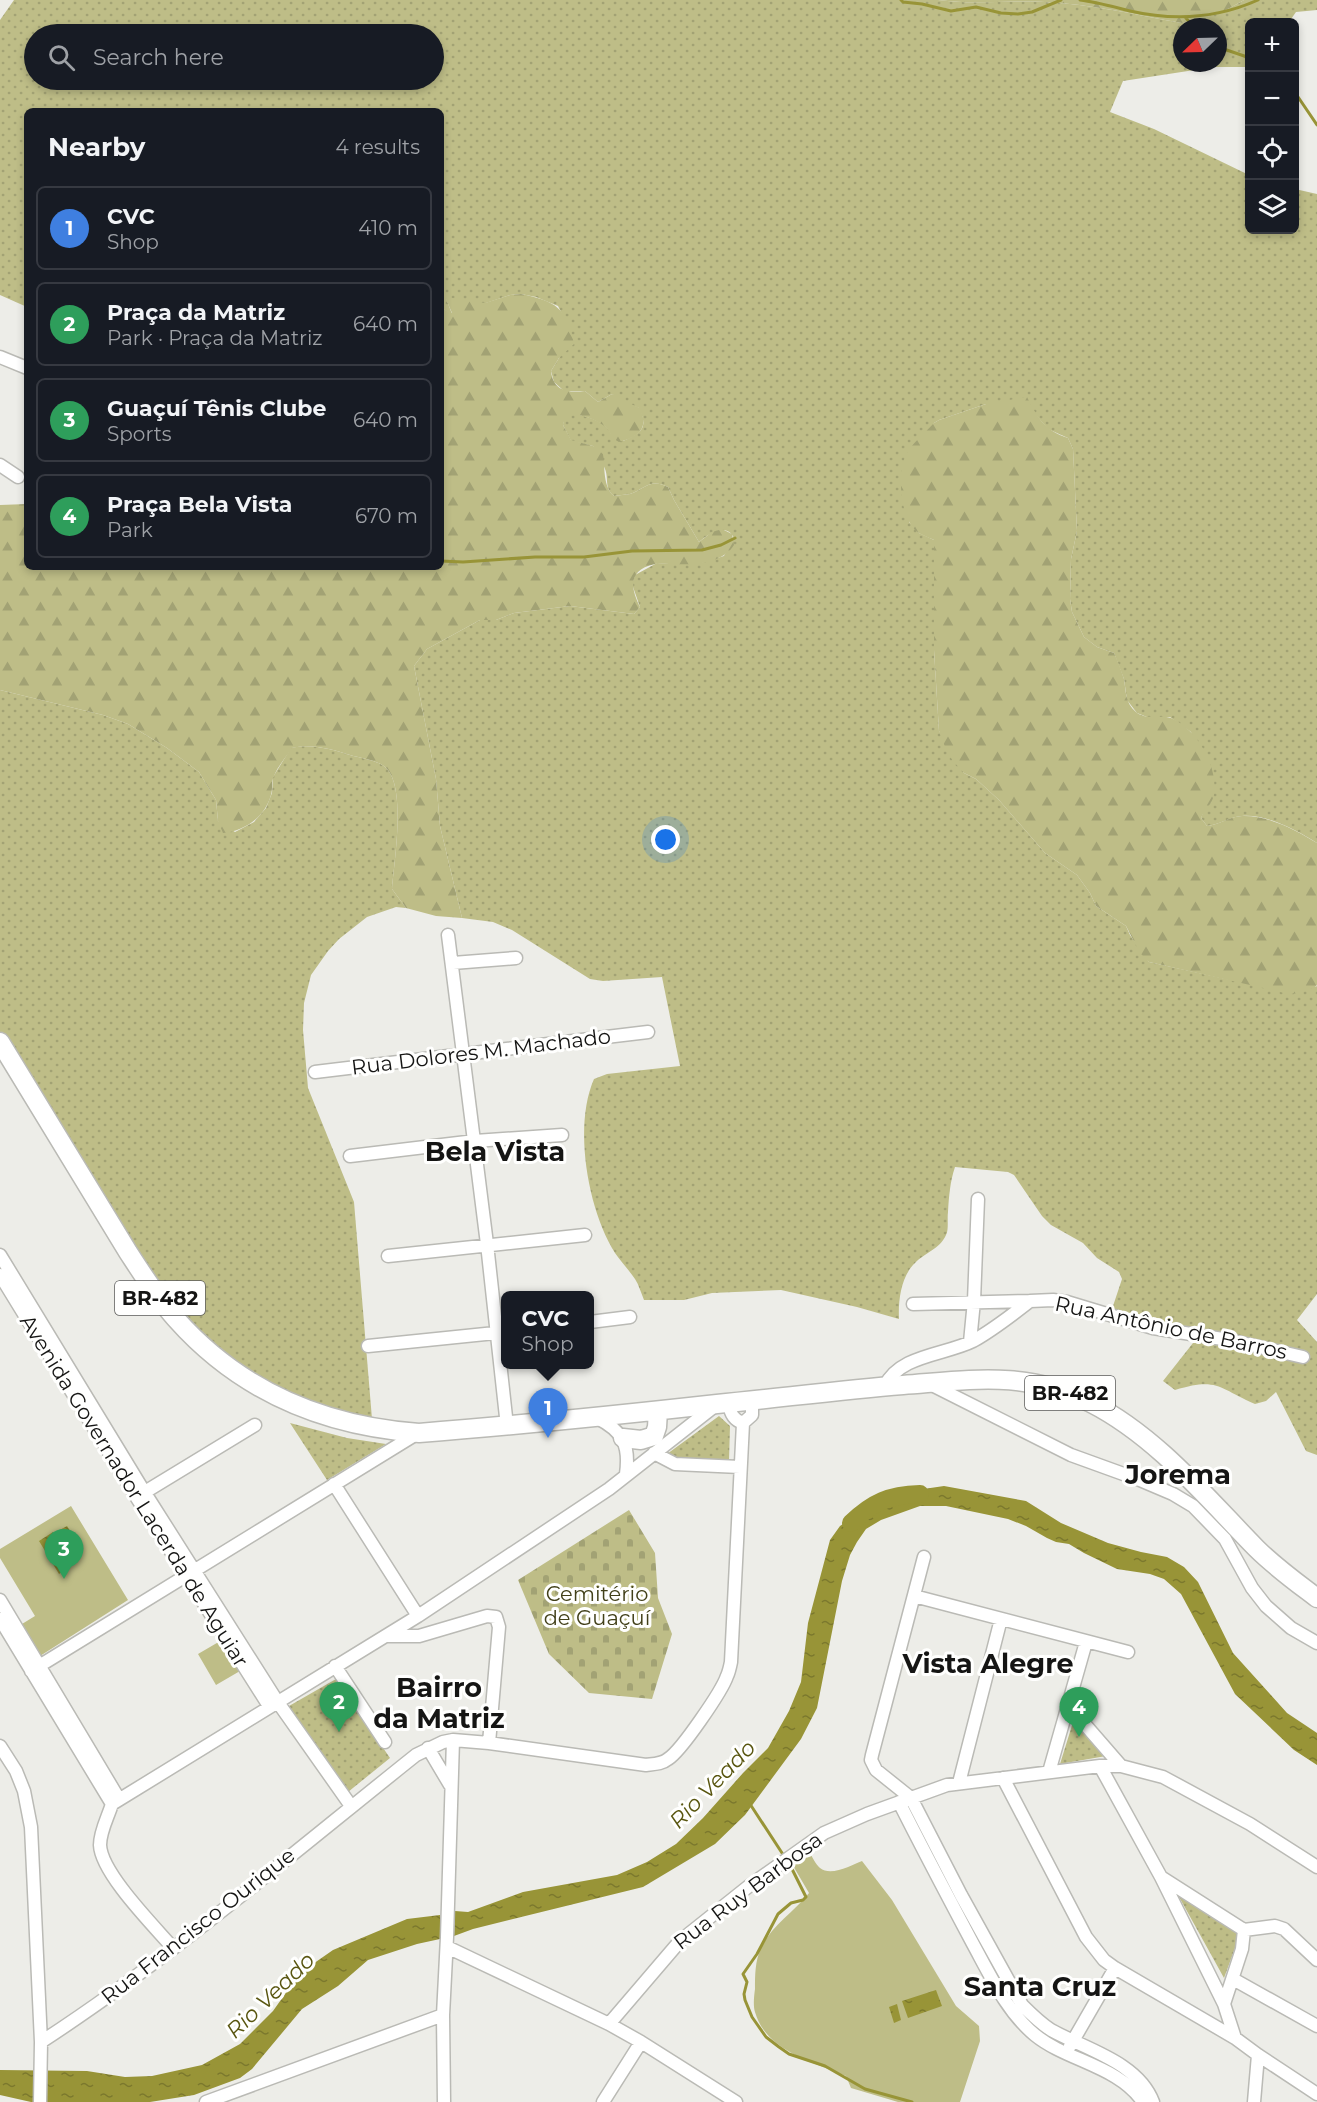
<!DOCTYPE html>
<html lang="en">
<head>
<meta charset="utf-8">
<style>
  :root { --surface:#171b24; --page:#20242c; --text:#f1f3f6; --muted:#9ea1a6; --line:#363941; --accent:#b45309 }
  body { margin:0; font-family:Montserrat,sans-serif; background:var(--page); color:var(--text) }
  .controls { position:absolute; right:18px; top:18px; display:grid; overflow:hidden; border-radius:9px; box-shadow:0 3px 9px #0003 }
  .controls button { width:54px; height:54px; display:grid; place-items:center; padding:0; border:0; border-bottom:2px solid var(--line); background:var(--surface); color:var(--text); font:30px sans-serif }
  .compass { position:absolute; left:1173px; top:18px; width:54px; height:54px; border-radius:50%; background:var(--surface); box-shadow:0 3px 9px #0003; rotate:247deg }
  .you { position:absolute; left:666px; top:840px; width:21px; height:21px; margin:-15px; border:4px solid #fff; border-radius:50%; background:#1a73e8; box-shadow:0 0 0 9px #1a73e833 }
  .badge { display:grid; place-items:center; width:39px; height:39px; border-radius:50%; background:var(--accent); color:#fff; font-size:20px; font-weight:700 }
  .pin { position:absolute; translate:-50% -50px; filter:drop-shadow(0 2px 3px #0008) }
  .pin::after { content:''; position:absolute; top:32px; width:21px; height:18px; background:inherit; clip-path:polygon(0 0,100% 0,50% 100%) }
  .popup { position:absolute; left:501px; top:1291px; width:93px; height:78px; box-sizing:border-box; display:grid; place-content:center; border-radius:9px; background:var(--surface); filter:drop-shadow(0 2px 4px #0005); font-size:20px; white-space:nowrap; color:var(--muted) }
  .popup b { font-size:22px; color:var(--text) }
  .popup::after { content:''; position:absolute; left:50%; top:100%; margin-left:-12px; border:12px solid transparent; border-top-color:var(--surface) }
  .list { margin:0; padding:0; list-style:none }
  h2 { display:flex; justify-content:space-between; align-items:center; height:78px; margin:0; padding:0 24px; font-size:26px }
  h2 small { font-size:20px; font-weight:400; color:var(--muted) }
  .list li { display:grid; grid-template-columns:39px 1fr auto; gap:18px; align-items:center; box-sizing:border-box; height:84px; margin:0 12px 12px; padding:0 12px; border:2px solid var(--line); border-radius:9px }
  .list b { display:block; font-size:22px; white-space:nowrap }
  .list p { margin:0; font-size:20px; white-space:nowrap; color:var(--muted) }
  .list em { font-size:20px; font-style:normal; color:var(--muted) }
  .icon { flex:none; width:33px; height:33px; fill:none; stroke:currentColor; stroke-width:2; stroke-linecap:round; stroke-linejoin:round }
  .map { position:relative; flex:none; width:1317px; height:2102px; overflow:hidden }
  .search { position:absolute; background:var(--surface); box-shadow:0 3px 9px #0003; left:24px; top:24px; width:420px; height:66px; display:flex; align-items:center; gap:15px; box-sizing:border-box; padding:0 21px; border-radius:33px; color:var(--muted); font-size:22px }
  .panel { position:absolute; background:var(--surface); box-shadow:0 3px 9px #0003; left:24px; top:108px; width:420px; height:462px; border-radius:9px }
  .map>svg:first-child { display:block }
  .green { fill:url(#green-dots); fill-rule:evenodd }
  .forest { fill:url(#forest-firs) }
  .cemetery { fill:url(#cemetery-stones) }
  .pitch { fill:#bebd87 }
  .water { fill:url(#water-ripples) }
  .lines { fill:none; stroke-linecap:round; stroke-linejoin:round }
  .stream { stroke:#989437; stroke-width:3 }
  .river { stroke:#989437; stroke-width:18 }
  .minor-casing { stroke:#babab5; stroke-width:15 }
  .highway-casing { stroke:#babab5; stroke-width:21 }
  .minor { stroke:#fff; stroke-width:12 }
  .highway { stroke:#fff; stroke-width:18 }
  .labels { text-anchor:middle; stroke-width:6; stroke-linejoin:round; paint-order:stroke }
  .shield { fill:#fffffe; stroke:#5b5b5a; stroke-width:1.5 }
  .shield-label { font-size:20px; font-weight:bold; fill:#151514 }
  .street-label { font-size:21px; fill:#151514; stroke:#fffffe }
  .park-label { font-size:21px; fill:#424019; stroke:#fffffe }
  .water-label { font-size:22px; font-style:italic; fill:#595610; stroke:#fffffe }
  .district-label { font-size:27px; font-weight:bold; fill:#151514; stroke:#fffffe }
</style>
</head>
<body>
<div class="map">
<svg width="1317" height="2102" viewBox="0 0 1317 2102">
  <defs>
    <pattern id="green-dots" width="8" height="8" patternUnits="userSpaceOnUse" patternTransform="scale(1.5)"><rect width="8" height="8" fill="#bebd87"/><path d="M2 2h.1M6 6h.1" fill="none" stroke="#a2a274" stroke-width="1.8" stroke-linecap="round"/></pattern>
    <pattern id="forest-firs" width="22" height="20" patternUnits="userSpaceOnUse" patternTransform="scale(1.5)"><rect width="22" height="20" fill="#bebd87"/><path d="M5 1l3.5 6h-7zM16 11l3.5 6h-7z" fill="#a2a274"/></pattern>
    <pattern id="cemetery-stones" width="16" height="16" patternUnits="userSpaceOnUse" patternTransform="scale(1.5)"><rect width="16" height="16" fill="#bebd87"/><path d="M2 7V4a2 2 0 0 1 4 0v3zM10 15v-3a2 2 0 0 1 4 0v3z" fill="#a2a274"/></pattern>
    <pattern id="water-ripples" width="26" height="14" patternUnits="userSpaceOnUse" patternTransform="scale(1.5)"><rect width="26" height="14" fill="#989437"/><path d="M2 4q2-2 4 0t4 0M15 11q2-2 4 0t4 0" fill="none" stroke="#7b782d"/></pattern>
  </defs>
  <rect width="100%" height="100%" fill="#edede8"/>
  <!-- green -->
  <path class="green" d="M14,0H938C973,5 1009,0 1045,2C1091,4 1137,15 1182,23C1203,20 1226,11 1244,0H1317V10L1296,12L1289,22H1250L1249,67H1214L1123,81L1110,112L1154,129L1249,175L1250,230H1294L1295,189L1317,194V843C1296,830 1267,814 1242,816C1231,816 1219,825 1207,826L1201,818L1204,810L1211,802L1191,732L1170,717H1147L1137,713L1127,700L1124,679L1114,653L1097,647L1084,637L1072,612L1070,599L1071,559L1077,531L1073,449L1068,438L1048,429L1035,414L986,404L939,420L934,423L909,522L919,533L934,540V650L939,731L964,773L976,779L999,800L1045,853L1077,875L1090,893L1096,906L1126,926L1130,935L1149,962L1226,979L1315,987L1317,986V1294L1297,1320L1317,1342V1455L1306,1451L1276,1392L1266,1401L1255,1404C1218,1388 1218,1377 1175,1390L1163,1381L1193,1343L1200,1330L1149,1320L1112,1309L1122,1279L1119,1272L1097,1258L1083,1243L1051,1225L1042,1216L1014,1175L1008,1172L955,1167C950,1182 949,1196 948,1212C947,1219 949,1229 946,1235C940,1249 924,1253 915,1263C901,1276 898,1301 899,1319L857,1307L781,1290L712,1293L684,1300H644C641,1293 639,1285 635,1279C629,1270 621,1262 615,1253C588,1210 573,1127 594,1079L607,1074L680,1066L662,977L603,981L590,979L512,930L493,922L462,918L440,826L436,779L414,666L427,649L480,620H496L514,613L570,606L634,614L640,607L632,584L635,575L657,563L669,564L704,562L724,556L734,538C726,522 709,534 699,542L674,500L668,487C650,478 646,488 630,494C625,495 619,495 614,496C604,488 609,479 605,469C602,461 597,453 593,446L571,441L563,425C563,422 564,419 567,416C574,410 598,420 604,425C614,433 607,435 623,441C641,433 649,429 639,408L626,403L612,394L598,402L585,391H564L554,382L551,371L559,358L569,328L558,306L536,297L521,294L510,295L486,303H477L446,298L452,314L441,308V111H27V307L0,295V20ZM1182,27H1218V63H1182ZM34,34H434V80H34Z
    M0,690L103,715L128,724L167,748L199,772L216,800L218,821L235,832L254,822L266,808L272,793L273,777L291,748C310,743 332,749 350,755C360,758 377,760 385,767C407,785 394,862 392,889L406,908L396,907L367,917L339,939L328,951L311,975L304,1003L303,1030L308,1088L354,1202L372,1419L323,1407L252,1377L173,1309L0,1034Z
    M719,1416L730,1426L729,1461L674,1459L667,1454Z
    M290,1423L347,1438L386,1444L327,1480Z
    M336,1679L390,1758L348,1792L323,1759L289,1706Z
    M1074,1719L1106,1756L1060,1764Z
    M1178,1895L1241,1932L1224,1978Z"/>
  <!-- forest -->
  <path class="forest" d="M938,0H1244C1226,11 1203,21 1182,23C1137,15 1091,4 1045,2C1009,0 974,5 938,0Z
    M521,294C556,301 567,308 574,344L559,358L551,371C553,391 568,393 585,391L598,402L612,394C620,396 629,404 640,408C649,429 639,437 619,442C610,438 610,429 603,425C591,417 566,407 563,425L571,440L593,446L603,454C605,468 603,487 614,496C619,495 625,495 630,494C646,488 650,478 668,487L674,500L699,542L712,532L722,529L732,534L734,545C721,565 691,565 669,564C664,564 659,563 655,564C628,570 630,587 640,607L634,614L570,606L514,613L496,620H480L427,649L414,666L436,779L440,826L462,918L436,916L406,908L392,889C394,862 407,785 385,767C377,760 360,758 350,755C332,749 310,743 292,748C286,757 278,766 274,776C271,782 273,789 271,795C265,817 245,831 223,833L218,821L216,800L199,772L167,748L128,724L103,715L0,690V505L27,504V567H441V308L452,313L445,297L485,303L510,295Z
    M1027,397C1037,417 1045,431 1068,438L1073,449L1077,531L1071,559L1070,599L1072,612L1084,637L1097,647L1114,653C1118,661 1121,670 1124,679C1126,691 1125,703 1136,712C1147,721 1160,714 1171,718C1197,729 1218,766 1214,794C1213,803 1205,809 1201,818L1207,826C1219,825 1230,816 1242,816C1268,815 1296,830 1317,843V985L1315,987L1300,993L1289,994L1149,962L1140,953L1126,926L1096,906L1090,893L1077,875L1045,853L999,800L976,779L964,773L953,761L947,752L939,731L934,650V540C927,537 919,534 914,529C900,513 897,474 906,455C911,444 925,433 934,423L939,420L986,404Z"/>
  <!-- cemetery -->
  <path class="cemetery" d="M629,1510L655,1553L658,1598L672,1634L652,1699L589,1693L549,1654L518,1580Z"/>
  <!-- pitch -->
  <path class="pitch" d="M71,1506L128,1600L40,1656L22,1624L35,1616L0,1558V1549Z
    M222,1640L240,1671L216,1685L198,1654Z
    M809,1852C812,1856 816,1865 820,1868C831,1877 852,1865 862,1861L892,1900L956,2006L979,2026L980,2041L960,2102H898L851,2088L846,2076C813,2062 766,2051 755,2012C753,2006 754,1996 755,1989C755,1975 755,1961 761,1948C772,1925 794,1912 809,1893L792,1864Z"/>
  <!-- water -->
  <path class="water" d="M944,1486L1026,1501L1061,1523L1108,1543L1141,1552L1167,1557L1184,1567L1198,1582L1233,1653L1287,1713L1317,1733V1765L1294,1750L1235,1694L1181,1594L1164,1579L1150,1574L1117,1569L1084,1553L1069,1544L1056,1542L1047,1538L1026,1526L1008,1519L946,1506H920L881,1520L866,1529L857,1542L850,1555L842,1581L817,1708L801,1739L745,1815L715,1844L643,1887L473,1929L454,1936L455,1911L468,1912L523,1892L617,1875L647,1862L676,1844L703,1818L743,1773L768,1748L789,1711L801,1682L808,1623L830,1540L840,1526L864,1510L910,1491Z
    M67,1526L77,1542L70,1546L60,1530Z
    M53,1532L73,1564L59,1574L39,1541Z
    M440,1915V1939L417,1944L368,1960L338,1986L302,2009L252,2069L240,2078L194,2095L150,2102H31L0,2095V2070L87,2071L125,2077L152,2076L202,2065L240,2044L273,2011L300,1973L333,1950L407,1919Z
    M936,1990L942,2006L908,2018L902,2001Z
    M897,2004L901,2020L894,2023L889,2007Z"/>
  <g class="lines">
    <!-- stream -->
    <path class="stream" d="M901,0L903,2L922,4L951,11L976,7L1001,13L1018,14L1032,12L1061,0
      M1080,0C1097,2 1114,7 1130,11C1174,21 1218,18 1258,0
      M1185,17L1194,27
      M1218,47L1250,58
      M1294,91L1317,125
      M441,561L463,562L535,557H584L632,551L702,550L721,545L735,538
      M750,1804L784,1856
      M788,1861L806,1897L803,1900L791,1903L778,1914L757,1954L743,1974L747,1982L744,1994L745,2000L752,2017L766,2037L779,2047L789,2054L825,2066L865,2089L912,2102"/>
    <!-- river -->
    <path class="river" d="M851,1523C873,1502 889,1495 920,1494"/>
    <!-- minor casing -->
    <g class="minor-casing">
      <path id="minor" d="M0,357L27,368
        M0,465L18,477
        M448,935L487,1244L507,1426
        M453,963L516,958
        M315,1072L648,1032
        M350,1156L475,1141L562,1135
        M0,1255L145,1493L277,1701L351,1806
        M388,1256L585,1235
        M0,1275L137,1498L269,1706
        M913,1304L1030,1301
        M590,1322L630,1317
        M970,1342L974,1301L978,1199
        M368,1346L505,1332
        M930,1384L1071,1455L1140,1480L1173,1494L1193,1506L1225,1539L1252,1588L1266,1606L1291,1628L1317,1643
        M885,1386C899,1355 945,1355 973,1341C993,1330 1012,1315 1030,1301L1053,1300L1067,1302L1153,1328L1229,1340L1303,1357
        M729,1403C730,1413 733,1420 743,1423L752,1415V1400
        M597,1418C623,1431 630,1445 626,1474
        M654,1453L675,1464L740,1467
        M334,1484L418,1616
        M140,1495L255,1425
        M924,1557L872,1755L871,1760L876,1770L911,1798L961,1895L1022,2005C1031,2014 1040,2023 1051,2030C1085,2049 1138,2062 1153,2102
        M914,1596L1128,1652
        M0,1600L119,1799
        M0,1619L112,1804
        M388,1636H419L487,1616L496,1617L499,1627L489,1743
        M335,1666L385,1742
        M31,1671L418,1433
        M1068,1705L1121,1766
        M0,1746L16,1771L24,1791L31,1827L41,2042L40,2102
        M428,1748L450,1785
        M1100,1766L1161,1877L1224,2004
        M1049,1772L1086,1642
        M1003,1778L1086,1937L1104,1960L1115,1968L1235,2038L1258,2055L1317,2094
        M959,1783L1001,1619
        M899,1802C923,1850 948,1897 973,1944C990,1975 1007,2012 1035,2035C1067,2061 1119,2066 1143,2102
        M112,1804L418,1616L609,1489L716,1405
        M112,1804C108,1817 100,1831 100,1845C101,1873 154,1926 173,1948
        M1161,1877L1244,1930L1275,1926L1284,1929L1317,1960
        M447,1947L609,2024L641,2042L736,2102
        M1233,1979L1317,2026
        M609,2024L680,1941L749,1886L824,1833L867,1814L947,1785L1100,1766H1121L1163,1777L1250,1824L1317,1867
        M1235,2038L1224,2004L1242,1949L1244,1930
        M41,2042C173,1956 293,1853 416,1755L443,1742L453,1740L489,1743L646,1765C654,1764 662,1764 668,1759C681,1751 722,1691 727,1676C729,1672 730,1667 731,1662L743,1423
        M1070,2046L1115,1968
        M206,2102L443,2015
        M444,2102L443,2015L447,1937L453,1740
        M603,2102L641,2042
        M1254,2102L1258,2055"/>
    </g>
    <!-- highway casing -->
    <g class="highway-casing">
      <path id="highway" d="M0,1042L128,1252C143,1275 158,1299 176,1319C240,1391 324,1426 419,1433C519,1425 618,1415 717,1404C779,1398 841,1390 903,1385C971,1380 1027,1370 1091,1403C1156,1436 1206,1497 1256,1548C1275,1567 1296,1582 1317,1598
        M623,1438L641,1440L654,1436L657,1427L658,1411"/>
    </g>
    <!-- minor -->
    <use href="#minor" class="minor"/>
    <!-- highway -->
    <use href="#highway" class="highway"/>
  </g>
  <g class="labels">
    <!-- shield labels -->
    <g class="shield">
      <rect x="115" y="1281" width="90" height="34" rx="4.5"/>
      <rect x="1025" y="1376" width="90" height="34" rx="4.5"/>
    </g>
    <g class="shield-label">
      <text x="160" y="1305">BR-482</text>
      <text x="1070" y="1400">BR-482</text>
    </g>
    <!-- street labels -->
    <g class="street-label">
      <text transform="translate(481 1052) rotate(-7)" y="7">Rua Dolores M. Machado</text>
      <text transform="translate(1171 1328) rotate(12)" y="7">Rua Antônio de Barros</text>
      <text transform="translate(134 1491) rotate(58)" y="7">Avenida Governador Lacerda de Aguiar</text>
      <text transform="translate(748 1891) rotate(-37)" y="7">Rua Ruy Barbosa</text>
      <text transform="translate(198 1926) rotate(-38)" y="7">Rua Francisco Ourique</text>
    </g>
    <!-- park labels -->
    <g class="park-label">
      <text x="597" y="1601">Cemitério<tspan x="597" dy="24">de Guaçuí</tspan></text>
    </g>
    <!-- water labels -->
    <g class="water-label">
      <text transform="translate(712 1784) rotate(-46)" y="8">Rio Veado</text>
      <text transform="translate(270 1995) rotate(-44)" y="8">Rio Veado</text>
    </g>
    <!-- district labels -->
    <g class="district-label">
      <text x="495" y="1161">Bela Vista</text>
      <text x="1178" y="1484">Jorema</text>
      <text x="988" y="1673">Vista Alegre</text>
      <text x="439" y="1697">Bairro<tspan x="439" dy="31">da Matriz</tspan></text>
      <text x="1040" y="1996">Santa Cruz</text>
    </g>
  </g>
</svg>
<div class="controls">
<button>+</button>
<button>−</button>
<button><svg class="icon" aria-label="locate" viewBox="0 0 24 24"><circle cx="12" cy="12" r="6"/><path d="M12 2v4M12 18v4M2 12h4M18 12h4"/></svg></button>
<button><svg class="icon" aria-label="layers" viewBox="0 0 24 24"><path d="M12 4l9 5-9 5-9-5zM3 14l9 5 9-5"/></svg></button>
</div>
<svg class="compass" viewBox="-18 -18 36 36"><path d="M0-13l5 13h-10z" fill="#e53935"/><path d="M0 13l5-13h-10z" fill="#9ea1a6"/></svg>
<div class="you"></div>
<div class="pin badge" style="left:548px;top:1438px;background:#3f7fe0">1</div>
<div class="popup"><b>CVC</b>Shop</div>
<div class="pin badge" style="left:339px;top:1732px;background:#2e9e5b">2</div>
<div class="pin badge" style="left:64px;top:1579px;background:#2e9e5b">3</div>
<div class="pin badge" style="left:1079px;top:1737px;background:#2e9e5b">4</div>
<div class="search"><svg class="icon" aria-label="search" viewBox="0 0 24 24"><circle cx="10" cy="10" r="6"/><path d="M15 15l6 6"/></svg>Search here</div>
<section class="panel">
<h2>Nearby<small>4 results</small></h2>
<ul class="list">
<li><span class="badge" style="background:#3f7fe0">1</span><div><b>CVC</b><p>Shop</p></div><em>410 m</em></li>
<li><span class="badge" style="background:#2e9e5b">2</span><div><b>Praça da Matriz</b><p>Park · Praça da Matriz</p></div><em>640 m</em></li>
<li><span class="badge" style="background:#2e9e5b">3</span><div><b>Guaçuí Tênis Clube</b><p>Sports</p></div><em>640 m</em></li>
<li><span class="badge" style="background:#2e9e5b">4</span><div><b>Praça Bela Vista</b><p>Park</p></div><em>670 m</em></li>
</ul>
</section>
</div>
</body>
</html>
